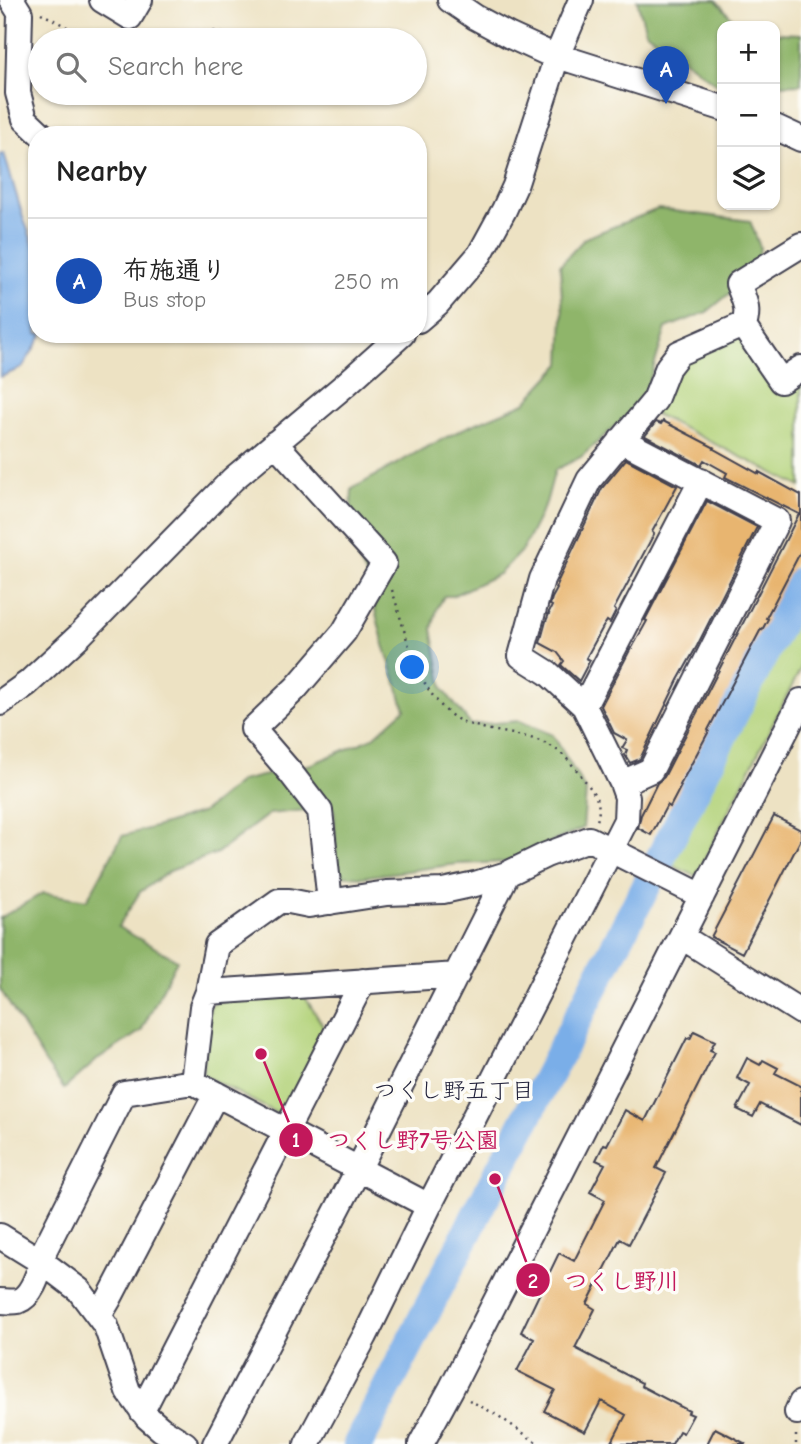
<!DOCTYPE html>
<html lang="en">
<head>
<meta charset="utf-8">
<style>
  :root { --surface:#fff; --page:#f6f6f6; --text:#222; --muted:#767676; --line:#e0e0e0; --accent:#1f6fb2 }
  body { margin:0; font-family:"Comic Neue","Klee One",sans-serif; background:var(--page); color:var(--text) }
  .controls { position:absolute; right:21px; top:21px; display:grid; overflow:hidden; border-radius:14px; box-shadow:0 2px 5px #0004 }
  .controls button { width:63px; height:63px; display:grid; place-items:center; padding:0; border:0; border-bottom:2px solid var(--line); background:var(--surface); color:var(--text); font:35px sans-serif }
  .you { position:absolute; left:413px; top:668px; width:24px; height:24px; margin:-18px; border:5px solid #fff; border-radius:50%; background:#1a73e8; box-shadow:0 0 0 10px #1a73e833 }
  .badge { display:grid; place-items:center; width:46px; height:46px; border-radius:50%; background:var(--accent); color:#fff; font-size:23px; font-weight:700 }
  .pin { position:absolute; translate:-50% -58px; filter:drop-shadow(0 2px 4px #0008) }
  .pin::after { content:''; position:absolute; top:37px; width:24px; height:21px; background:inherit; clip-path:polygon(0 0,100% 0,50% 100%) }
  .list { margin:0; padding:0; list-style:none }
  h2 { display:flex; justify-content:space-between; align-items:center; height:91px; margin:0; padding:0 28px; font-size:30px }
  h2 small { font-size:23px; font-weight:400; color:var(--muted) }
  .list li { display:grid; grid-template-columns:46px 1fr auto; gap:21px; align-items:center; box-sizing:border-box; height:126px; padding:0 28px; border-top:2px solid var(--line) }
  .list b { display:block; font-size:26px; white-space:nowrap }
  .list p { margin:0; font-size:23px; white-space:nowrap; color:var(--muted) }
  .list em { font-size:23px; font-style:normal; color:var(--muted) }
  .icon { flex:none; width:38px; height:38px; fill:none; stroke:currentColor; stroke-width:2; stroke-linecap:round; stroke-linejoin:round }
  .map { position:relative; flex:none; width:801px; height:1444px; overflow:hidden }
  .search { position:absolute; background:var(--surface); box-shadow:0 2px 5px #0004; left:28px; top:28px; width:399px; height:77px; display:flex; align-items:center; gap:18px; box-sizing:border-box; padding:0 24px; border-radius:38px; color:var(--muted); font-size:26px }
  .panel { position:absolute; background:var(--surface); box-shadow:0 2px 5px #0004; left:28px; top:126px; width:399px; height:217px; border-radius:28px }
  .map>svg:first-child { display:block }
  .green { fill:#b4d37b; stroke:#6b7a5b; stroke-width:2 }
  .forest { fill:#8fb56b; stroke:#586c53; stroke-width:2 }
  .water { fill:#7aaee8; stroke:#4e6892; stroke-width:2 }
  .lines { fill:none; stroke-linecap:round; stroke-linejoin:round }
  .river { stroke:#7aaee8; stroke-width:30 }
  .building { fill:#e8b56f }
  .minor-casing { stroke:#403f4f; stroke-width:28 }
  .path { stroke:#403f4f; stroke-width:2.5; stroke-dasharray:2 5; stroke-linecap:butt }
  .minor { stroke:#fff; stroke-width:24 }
  .labels { text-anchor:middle; stroke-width:7; stroke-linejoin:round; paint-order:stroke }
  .neighbourhood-label { font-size:23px; fill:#22223b; stroke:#fdfcf7 }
  .leader { fill:none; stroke:#c2185b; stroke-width:2.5 }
  .callout-dot { fill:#c2185b; stroke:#fdfcf7; stroke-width:2.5 }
  .mark-label { font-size:21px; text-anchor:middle; font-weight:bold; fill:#fff }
  .callout-label { font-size:23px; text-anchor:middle; font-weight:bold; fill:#c2185b; stroke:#fdfcf7; stroke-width:7; stroke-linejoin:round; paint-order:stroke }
</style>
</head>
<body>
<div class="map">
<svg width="801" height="1444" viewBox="0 0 801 1444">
  <rect width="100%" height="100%" fill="#fdfcf7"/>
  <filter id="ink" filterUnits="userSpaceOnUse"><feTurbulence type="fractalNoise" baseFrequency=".0143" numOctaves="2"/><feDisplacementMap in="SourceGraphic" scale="14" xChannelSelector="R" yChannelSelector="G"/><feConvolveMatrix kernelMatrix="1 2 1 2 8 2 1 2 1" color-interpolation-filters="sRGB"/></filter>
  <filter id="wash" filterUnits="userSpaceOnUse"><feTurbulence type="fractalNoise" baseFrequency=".00686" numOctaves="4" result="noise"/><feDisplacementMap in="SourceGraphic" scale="28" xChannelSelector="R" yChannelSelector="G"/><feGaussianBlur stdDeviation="1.57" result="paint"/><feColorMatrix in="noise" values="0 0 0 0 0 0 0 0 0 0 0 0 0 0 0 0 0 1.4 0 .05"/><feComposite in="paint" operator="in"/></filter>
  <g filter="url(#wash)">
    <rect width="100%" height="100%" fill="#ede2c3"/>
    <!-- green -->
    <path class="green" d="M736,335L801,377V487L653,413L677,365Z
      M801,601V668L696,876L666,863Z
      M303,994L327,1032L284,1117L203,1075L210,1007L216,1002Z"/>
    <!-- forest -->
    <path class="forest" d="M637,0H716L739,26H722V88L646,32Z
      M775,33L801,34V84L775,85Z
      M658,209L750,221L760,247L757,271L707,312L666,328L650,379L641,403L581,457L555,470L546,503L523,549L499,574L452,596H444L437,609L432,629L443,689L471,725L519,721L553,735L586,791L583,828L508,862L457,864L363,877L337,875L334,807L269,814L217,853L170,871L140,892L118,927L177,960L141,1031L97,1060L64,1089L45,1062L0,989V918L43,893L87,900L122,836L162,825L203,812L241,781L312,764L373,738L405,709L384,645L366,574L349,542L352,489L423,449L465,428L525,403L561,364L563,316L560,265L585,238Z"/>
    <!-- water -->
    <path class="water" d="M4,153L23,217L37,254V334H43L22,368L0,377V154Z"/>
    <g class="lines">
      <!-- river -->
      <path class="river" d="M358,1444L676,828L801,581"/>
    </g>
    <g id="blocks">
      <!-- building -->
      <path class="building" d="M663,421L715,448L714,449L759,474V472L801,495V551L766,618L768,619L762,630L761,629L708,730L709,731L680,785L681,786L670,807L667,805L651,835L638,828L641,815L657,783L664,777L799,514L725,477L727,473L704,460L701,465L645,436L656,422L661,424Z
        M626,459L677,486L652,532L654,534L614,609L616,611L610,623L607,621L603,627L586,658L590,660L579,681L561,665L564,661L557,652L540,643L546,621L549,614H548L552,606L550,605L552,598L557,589L556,588L558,583H557L602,488Z
        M707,501L757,527L697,646L678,680L640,759L630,763L625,755L627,750L622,748L627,740L614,733L601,706L631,648H632L647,621L645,620Z
        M774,816L801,830V839L742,953L711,937Z
        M694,1031L715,1041L710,1050L715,1052L656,1168L666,1173L629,1244L620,1239L587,1304L595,1309L575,1348L642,1383L641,1386L689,1411L688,1413L693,1415L683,1433L679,1431L672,1444H611L626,1415L601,1401L585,1432L544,1411L555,1390L517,1371L534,1339L521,1332L559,1253L574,1261L605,1200L590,1192L605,1164L596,1160L604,1144L607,1145L625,1110L645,1121L687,1038L690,1039Z
        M747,1058L760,1065L763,1060L778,1068L775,1073L801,1086V1125L760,1104L753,1117L737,1109L750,1085L737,1078Z
        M715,1428L746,1444H707Z"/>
    </g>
  </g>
  <g filter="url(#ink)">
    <use href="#blocks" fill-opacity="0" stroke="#403f4f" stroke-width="2"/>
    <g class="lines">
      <!-- minor casing -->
      <g class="minor-casing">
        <path id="minor" d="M12,0L20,13L18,93L25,119L42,135
          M102,0L130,17L140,0
          M450,0L475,17L510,36L545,52L722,108
          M775,127L801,139
          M418,320L438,303L480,254L504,210L515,186L557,56L581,0
          M743,329C750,310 745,302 738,284L801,245
          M621,440L777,521L651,770L622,783
          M275,443L384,563L344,632L296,688L253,729L290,772L320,811L330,902
          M0,703L28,683L80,635L233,479L345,385L402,334
          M584,706L701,481
          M682,937L801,1012
          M208,992L457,975
          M193,1082L202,1007L208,992L217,945L279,901H289L309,905L387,893L443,891L475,884L507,874L546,855L589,839L702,896
          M0,1236L42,1262L45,1249L124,1093L193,1082L429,1206
          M0,1301C5,1301 13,1302 18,1301C32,1296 38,1275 42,1262L79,1290L106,1326L128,1391L147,1417L161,1429L185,1444
          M96,1312L103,1309L109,1299L216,1094
          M142,1411L363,981
          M797,1412L801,1403
          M215,1444L359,1168L507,874
          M307,1444L365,1336L429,1206L626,820L627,797L622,783L584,706L548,673L521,656L542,579L589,480L655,400L668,367L679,353L738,327L746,330L781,381L801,368
          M421,1444L451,1389L801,701"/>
      </g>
      <!-- path -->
      <path class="path" d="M41,13L91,40
        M187,40C207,29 217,28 236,40
        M392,590C406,632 414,685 451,715C461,723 473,725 486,729C509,734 538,736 557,750C568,758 578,772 586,782C596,796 602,804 597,821
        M469,1400L497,1415L539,1444
        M796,1444V1433"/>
      <!-- minor -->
      <use href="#minor" class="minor"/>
    </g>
  </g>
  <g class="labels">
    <!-- neighbourhood labels -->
    <g class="neighbourhood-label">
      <text x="454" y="1098">つくし野五丁目</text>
    </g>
  </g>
  <!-- callouts -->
  <path class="leader" d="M261 1054L296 1140M495 1179L533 1280"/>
  <g class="callout-dot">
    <circle cx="261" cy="1054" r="7"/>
    <circle cx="495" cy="1179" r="7"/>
    <circle cx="296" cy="1140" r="18"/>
    <circle cx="533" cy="1280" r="18"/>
  </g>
  <g class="mark-label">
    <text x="296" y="1147">1</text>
    <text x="533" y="1288">2</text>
  </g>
  <g class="callout-label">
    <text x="413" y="1148">つくし野7号公園</text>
    <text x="622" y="1289">つくし野川</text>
  </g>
</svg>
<div class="controls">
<button>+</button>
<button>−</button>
<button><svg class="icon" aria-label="layers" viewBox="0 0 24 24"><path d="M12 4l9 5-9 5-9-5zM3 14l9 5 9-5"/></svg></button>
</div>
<div class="you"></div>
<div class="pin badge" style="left:666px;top:104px;background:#1a4fb4">A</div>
<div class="search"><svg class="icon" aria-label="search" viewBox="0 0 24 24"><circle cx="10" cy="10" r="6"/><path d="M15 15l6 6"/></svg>Search here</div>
<section class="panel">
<h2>Nearby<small></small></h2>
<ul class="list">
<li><span class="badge" style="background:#1a4fb4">A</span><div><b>布施通り</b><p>Bus stop</p></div><em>250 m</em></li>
</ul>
</section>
</div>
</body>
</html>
